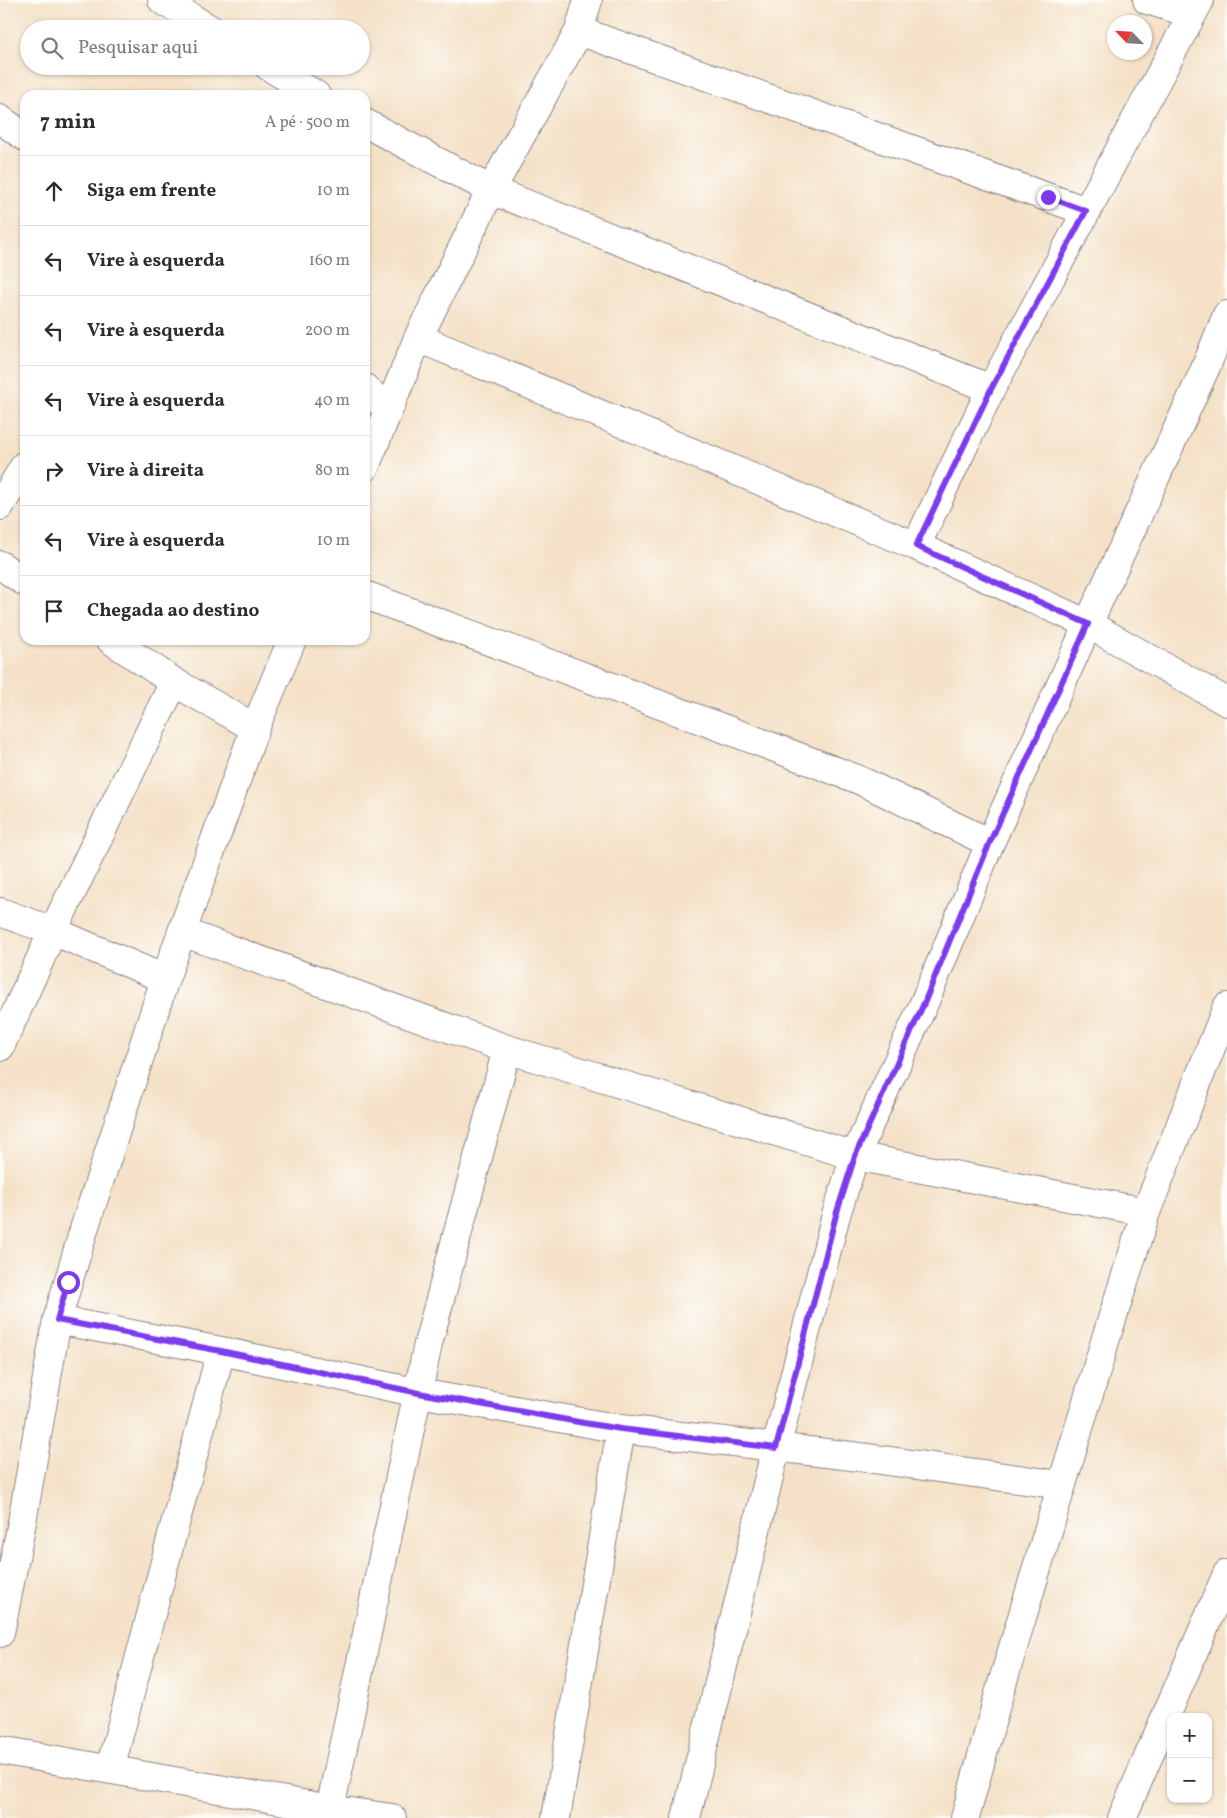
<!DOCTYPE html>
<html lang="pt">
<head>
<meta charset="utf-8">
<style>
  :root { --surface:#fff; --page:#f2f2f3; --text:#2b2b33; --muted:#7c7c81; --line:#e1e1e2 }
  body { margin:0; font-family:Vollkorn,serif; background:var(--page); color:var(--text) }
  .controls { position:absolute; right:15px; bottom:15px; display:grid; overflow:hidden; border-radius:10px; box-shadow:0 1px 4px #0004 }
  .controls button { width:45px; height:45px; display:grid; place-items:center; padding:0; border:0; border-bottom:1px solid var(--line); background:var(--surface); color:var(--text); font:25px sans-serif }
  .compass { position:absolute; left:1107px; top:15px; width:45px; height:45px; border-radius:50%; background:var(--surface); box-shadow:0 1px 4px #0004; rotate:295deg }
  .stop { position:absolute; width:15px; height:15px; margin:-11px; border:4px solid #7c3aed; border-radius:50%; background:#fff }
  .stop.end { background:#7c3aed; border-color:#fff; box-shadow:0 1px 5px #0008 }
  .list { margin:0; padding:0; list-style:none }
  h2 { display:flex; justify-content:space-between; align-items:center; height:65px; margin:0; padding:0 20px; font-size:21px }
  h2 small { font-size:16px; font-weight:400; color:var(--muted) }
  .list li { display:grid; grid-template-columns:32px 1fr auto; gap:15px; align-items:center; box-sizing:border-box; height:70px; padding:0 20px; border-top:1px solid var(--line) }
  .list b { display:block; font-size:19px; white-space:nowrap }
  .list em { font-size:16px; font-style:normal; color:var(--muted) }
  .icon { flex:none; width:28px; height:28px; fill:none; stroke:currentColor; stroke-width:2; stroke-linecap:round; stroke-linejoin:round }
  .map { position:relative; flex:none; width:1227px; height:1818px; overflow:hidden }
  .search { position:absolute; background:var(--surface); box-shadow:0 1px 4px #0004; left:20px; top:20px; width:350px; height:55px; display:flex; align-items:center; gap:12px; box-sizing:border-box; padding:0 18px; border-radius:28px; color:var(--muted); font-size:19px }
  .panel { position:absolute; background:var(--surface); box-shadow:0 1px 4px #0004; left:20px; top:90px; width:350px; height:555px; border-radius:15px }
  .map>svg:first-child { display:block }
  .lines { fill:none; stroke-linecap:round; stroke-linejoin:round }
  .minor-casing { stroke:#8b8281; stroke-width:30 }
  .minor { stroke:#fff; stroke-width:28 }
  .route { stroke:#7c3aed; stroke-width:6 }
</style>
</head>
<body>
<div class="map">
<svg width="1227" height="1818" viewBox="0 0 1227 1818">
  <rect width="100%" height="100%" fill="#fdfcf7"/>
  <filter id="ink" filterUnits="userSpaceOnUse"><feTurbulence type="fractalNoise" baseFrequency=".02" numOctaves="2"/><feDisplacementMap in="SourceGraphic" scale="10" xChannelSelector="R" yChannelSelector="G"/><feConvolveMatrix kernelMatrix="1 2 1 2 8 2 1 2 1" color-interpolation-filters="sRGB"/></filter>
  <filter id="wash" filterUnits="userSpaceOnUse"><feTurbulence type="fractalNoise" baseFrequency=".0096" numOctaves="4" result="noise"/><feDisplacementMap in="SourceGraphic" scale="20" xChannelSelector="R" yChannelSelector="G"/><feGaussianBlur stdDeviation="1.12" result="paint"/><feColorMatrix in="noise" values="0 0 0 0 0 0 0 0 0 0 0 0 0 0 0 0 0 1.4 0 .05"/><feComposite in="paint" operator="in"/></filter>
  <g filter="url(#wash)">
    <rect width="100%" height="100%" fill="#f4e1c7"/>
  </g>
  <g filter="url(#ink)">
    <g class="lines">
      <!-- minor casing -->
      <g class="minor-casing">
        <path id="minor" d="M162,0L210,29
          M1147,0L1192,14
          M579,31L1086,211
          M268,66L316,95
          M0,119L25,137
          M365,123L491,190L991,389
          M418,338L916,546L1088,624L1227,702
          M365,388L388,409
          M365,467L418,338L491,190L579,31L588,0
          M0,506L25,465
          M916,546L991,389L1200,0
          M0,565L25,582
          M365,595L728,730L857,779L990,843
          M111,640L174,682L255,728
          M0,912L53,931L165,979
          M182,932L507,1049L855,1156L1146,1212
          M0,1047L53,931L174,682
          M57,1320L221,1351L419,1393L621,1429L860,1457L1061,1485
          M0,1633L22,1522L57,1320L85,1226L165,979L255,728L292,640
          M0,1750L330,1809L392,1818
          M110,1769L221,1351
          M330,1809L428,1344L507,1049
          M556,1818L621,1429
          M686,1818L776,1448L836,1215L855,1156L925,1001L990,843L1088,624L1205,369L1227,315
          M965,1818L999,1694L1106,1338L1146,1212L1227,1007
          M1122,1818L1227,1574"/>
      </g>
      <!-- minor -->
      <use href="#minor" class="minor"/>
    </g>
  </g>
  <g class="lines" filter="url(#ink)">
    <!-- route -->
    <path class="route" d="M68,1282L57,1320L221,1351L419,1393L584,1423L621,1429L776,1448L836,1215L855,1156L925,1001L990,842L1088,624L916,546L991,389L1086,211L1048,197"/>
  </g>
</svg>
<div class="controls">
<button>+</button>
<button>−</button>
</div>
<svg class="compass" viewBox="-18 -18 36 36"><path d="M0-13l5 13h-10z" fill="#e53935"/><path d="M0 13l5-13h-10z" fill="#7c7c81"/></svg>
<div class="stop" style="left:68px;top:1282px"></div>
<div class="stop end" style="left:1048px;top:197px"></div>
<div class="search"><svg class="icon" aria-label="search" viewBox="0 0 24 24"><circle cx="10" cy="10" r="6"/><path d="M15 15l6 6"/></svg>Pesquisar aqui</div>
<section class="panel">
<h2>7 min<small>A pé · 500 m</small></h2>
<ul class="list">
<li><svg class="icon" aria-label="ahead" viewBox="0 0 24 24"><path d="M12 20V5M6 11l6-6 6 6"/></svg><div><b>Siga em frente</b></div><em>10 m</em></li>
<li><svg class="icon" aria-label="left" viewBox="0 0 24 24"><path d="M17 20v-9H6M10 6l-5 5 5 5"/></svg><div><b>Vire à esquerda</b></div><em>160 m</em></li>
<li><svg class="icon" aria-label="left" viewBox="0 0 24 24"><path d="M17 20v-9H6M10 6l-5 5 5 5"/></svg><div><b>Vire à esquerda</b></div><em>200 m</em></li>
<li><svg class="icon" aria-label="left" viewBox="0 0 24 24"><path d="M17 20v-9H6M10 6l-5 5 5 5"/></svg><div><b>Vire à esquerda</b></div><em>40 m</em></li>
<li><svg class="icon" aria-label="right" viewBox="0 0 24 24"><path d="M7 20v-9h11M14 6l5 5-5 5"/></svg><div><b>Vire à direita</b></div><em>80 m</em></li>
<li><svg class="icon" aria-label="left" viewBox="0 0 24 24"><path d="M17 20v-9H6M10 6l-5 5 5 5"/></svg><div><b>Vire à esquerda</b></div><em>10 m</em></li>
<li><svg class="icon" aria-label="arrive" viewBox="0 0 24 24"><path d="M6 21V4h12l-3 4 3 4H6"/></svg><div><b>Chegada ao destino</b></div></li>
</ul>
</section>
</div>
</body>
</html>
